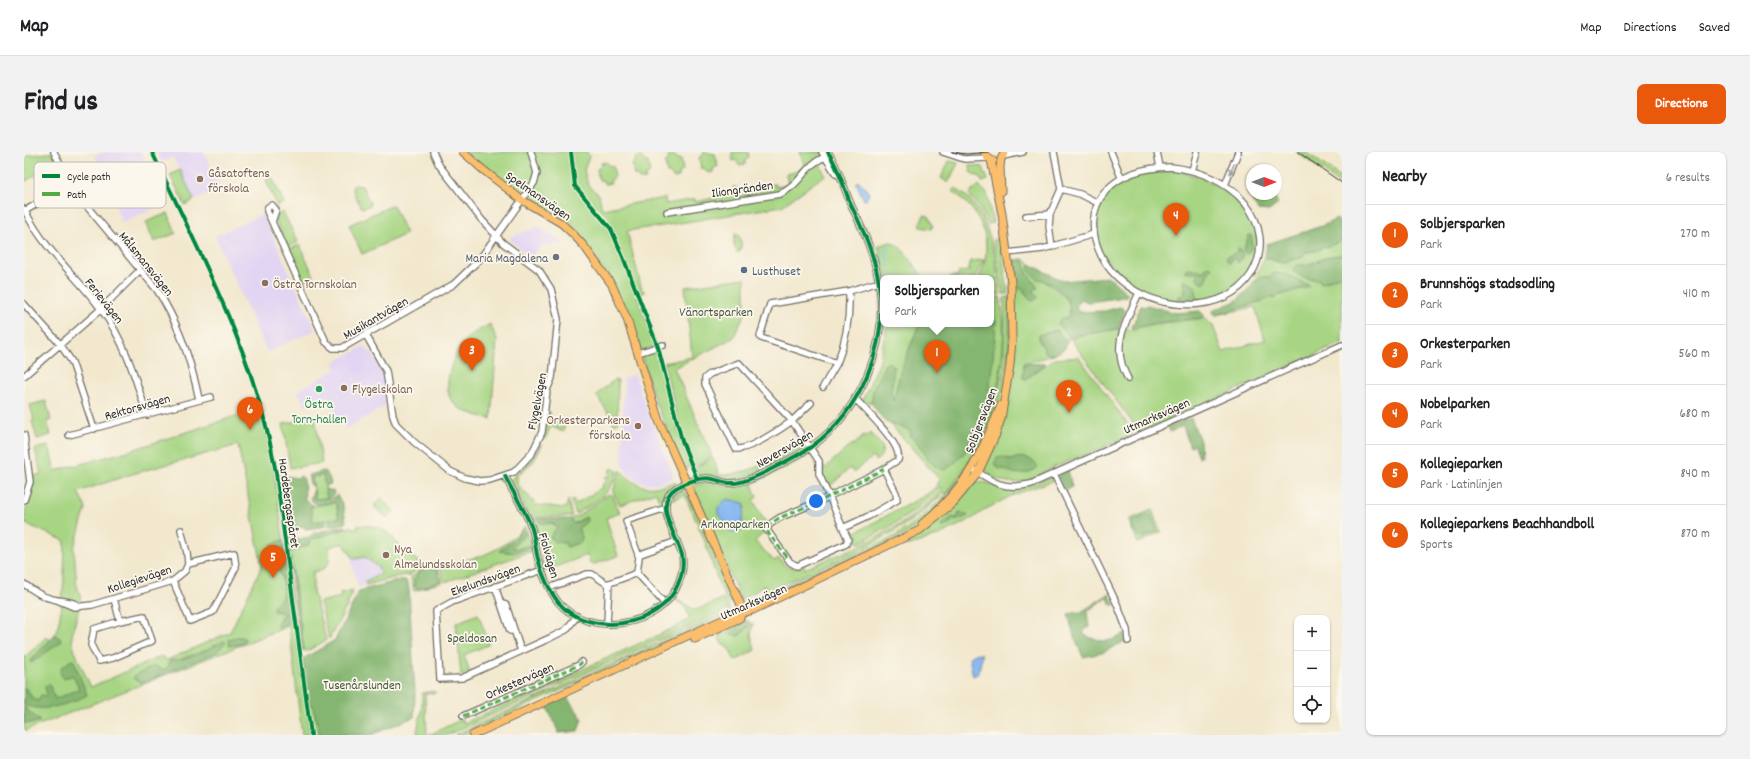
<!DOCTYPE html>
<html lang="en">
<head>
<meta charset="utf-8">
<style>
  :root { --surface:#fff; --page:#f2f2f2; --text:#202124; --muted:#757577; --line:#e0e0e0; --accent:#ea580c }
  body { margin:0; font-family:Dekko,sans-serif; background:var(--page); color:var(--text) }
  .controls { position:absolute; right:12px; bottom:12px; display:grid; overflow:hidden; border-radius:8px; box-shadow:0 1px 3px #0004 }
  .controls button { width:36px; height:36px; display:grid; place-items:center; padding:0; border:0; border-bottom:1px solid var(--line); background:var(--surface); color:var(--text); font:20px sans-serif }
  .compass { position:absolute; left:1222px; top:12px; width:36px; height:36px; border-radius:50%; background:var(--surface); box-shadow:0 1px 3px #0004; rotate:90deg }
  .you { position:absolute; left:792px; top:349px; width:14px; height:14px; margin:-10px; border:3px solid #fff; border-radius:50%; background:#1a73e8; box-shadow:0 0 0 6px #1a73e833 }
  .badge { display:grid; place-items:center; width:26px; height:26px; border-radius:50%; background:var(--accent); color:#fff; font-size:13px; font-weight:700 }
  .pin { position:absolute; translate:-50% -33px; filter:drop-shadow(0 1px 2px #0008) }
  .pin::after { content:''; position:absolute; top:21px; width:14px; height:12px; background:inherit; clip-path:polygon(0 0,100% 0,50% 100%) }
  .popup { position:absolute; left:856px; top:123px; width:114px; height:52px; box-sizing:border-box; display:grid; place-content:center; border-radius:8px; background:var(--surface); filter:drop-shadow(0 1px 3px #0005); font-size:13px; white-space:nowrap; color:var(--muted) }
  .popup b { font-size:15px; color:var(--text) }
  .popup::after { content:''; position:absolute; left:50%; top:100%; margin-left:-8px; border:8px solid transparent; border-top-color:var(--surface) }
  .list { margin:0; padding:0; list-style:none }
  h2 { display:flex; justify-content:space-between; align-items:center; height:52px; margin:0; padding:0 16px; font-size:17px }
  h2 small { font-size:13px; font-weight:400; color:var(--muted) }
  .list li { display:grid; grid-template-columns:26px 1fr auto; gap:12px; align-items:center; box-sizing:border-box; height:60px; padding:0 16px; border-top:1px solid var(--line) }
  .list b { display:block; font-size:15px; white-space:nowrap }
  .list p { margin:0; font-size:13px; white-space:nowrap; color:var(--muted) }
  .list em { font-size:13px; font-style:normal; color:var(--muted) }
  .icon { flex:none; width:22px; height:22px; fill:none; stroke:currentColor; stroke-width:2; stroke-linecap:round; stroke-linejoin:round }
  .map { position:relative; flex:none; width:1318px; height:583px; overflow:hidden; border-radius:8px }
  header { display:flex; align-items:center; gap:24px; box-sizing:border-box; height:56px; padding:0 20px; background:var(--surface); border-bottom:1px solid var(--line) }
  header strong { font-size:19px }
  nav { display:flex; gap:22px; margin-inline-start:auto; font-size:14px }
  .intro { display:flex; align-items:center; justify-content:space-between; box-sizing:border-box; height:96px; padding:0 24px }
  h1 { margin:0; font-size:28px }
  .button { padding:10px 18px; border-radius:8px; background:var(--accent); color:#fff; font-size:14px; font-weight:700 }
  main { display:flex; gap:24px; padding:0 24px }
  aside { flex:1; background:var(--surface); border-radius:8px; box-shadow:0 1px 3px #0004 }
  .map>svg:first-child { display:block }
  .built { fill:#e2d4f3 }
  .green { fill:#a7d583; stroke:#698057; fill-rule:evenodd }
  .forest { fill:#85b671; stroke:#58704e }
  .water { fill:#84b6f1; stroke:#58708e }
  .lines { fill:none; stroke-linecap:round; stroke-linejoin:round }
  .stream { stroke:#84b6f1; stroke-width:1.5 }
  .minor-casing { stroke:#716d64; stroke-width:8 }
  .major-casing { stroke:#716d64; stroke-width:9 }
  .minor { stroke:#fff; stroke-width:5.5 }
  .major { stroke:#fabe6d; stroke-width:7 }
  .tram { stroke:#2b2b2b; stroke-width:1 }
  .quiet { stroke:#54ab44; stroke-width:3; stroke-dasharray:6 3; stroke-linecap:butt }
  .cycleway-casing { stroke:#fbf7ec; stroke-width:6 }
  .cycleway { stroke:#00873e; stroke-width:4 }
  .oneway { fill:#a0a0a0 }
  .education-dot { fill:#8d6e63; stroke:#fbf7ec; stroke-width:1.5 }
  .worship-dot { fill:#6b7280; stroke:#fbf7ec; stroke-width:1.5 }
  .service-dot { fill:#5c6f8a; stroke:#fbf7ec; stroke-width:1.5 }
  .leisure-dot { fill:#2e9e5b; stroke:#fbf7ec; stroke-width:1.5 }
  .labels { text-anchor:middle; stroke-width:3.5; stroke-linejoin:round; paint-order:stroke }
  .education-label { font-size:13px; fill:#785e54; stroke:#fbf7ec; text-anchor:start }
  .street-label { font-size:13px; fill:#2b2b2b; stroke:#fbf7ec }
  .worship-label { font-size:13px; fill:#5b616d; stroke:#fbf7ec; text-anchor:end }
  .service-label { font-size:13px; fill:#4e5e75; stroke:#fbf7ec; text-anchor:start }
  .park-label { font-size:13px; fill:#4a5641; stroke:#fbf7ec }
  .leisure-label { font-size:13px; fill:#27864d; stroke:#fbf7ec }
  .key { fill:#fbf7ec; stroke:#bdbab2; stroke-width:1 }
  .key-label { font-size:11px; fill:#2b2b2b }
</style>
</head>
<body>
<header>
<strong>Map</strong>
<nav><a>Map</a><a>Directions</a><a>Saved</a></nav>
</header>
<div class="intro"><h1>Find us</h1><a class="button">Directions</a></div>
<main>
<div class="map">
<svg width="1318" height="583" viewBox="0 0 1318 583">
  <rect width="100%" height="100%" fill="#fbf7ec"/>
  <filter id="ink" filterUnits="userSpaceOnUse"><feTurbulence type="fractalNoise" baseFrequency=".025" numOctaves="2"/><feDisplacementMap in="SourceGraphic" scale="8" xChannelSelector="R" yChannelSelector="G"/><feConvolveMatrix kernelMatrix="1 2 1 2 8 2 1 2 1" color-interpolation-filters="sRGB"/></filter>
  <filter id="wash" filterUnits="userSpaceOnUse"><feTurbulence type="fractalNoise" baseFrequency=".012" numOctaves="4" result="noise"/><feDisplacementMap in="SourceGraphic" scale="16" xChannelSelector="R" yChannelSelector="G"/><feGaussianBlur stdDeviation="0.9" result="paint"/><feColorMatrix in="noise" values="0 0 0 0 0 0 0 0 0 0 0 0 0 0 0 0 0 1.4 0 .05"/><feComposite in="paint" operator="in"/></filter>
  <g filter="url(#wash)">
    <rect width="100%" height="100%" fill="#f2e8ce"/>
    <!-- built -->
    <path class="built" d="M81,0H117L138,53L98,70L71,4Z
      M132,0H180L196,36L170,48L149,5L137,10Z
      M239,62L291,178L243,200L191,84Z
      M514,75L539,89V92L517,94L509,103L502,101L486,88L487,85Z
      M340,194L349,202L359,224L361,254L322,277L303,243L282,255L273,239L313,217L309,211Z
      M611,223L621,254L649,322L648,327L635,331L622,332L612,328L604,323L598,313L600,226Z
      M327,375L328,379L373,396L380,423L334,435L320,377Z"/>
    <!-- green -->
    <path class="green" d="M30,0L34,10L0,30V4Z
      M441,0H563L565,5L560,18L562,26L564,33L575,43L578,57L641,46L642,52L671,47L672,50L710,41L709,35H712L714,44L736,41L735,34L751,32L752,35L764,33L762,22L775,19L780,13L776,0H808L794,8L801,23L758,54L632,75L631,76L628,75L603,79L618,138L621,140L613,144L632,194L616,199L602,157L566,98L506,48V38L498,48Z
      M680,0L691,2L694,14L689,17V20L684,21L680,16L677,17L675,5H678Z
      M708,0H724L725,5L721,9V12L715,13L712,8L709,9Z
      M1272,0H1282L1318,26V33Z
      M650,3L654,7H657L659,18L654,22L655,25L649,26L646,21H643L641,10H643L645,4Z
      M617,5L621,10H624L626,21L621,24L622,27L616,28L612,23L610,24L608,13L610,12L612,6Z
      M925,9L934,11L924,31L917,26Z
      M582,10L586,14H589L591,25L586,29L587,31L581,32L578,28H575L573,17L578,13L577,11Z
      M945,13L959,15L964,28L958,30L955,25L946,20L947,16Z
      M156,18L170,48L161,53L146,23Z
      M1142,18C1190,20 1257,66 1225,120C1216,135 1203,143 1187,148C1131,162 1047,111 1080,48C1086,37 1100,25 1112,22C1122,19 1133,19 1142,18Z
      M248,25L260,51L253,54L242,28Z
      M331,33L338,34L347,53L338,56L331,44L328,35Z
      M955,33L958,38L963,41L969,71L964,72L954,53L945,42Z
      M931,36C936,40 944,44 948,50C968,74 972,112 976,142L967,143V126H955C971,93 959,59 928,39Z
      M369,53L382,82L338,102L325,73Z
      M259,60L274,90L264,95L251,68L254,63Z
      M144,61L152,81L130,90L122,70Z
      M900,63L905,64L909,74L907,77L897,75L896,71Z
      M712,81C717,86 720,95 714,101C710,96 708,87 712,81Z
      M974,86L976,87L984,142H979L969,88Z
      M1318,86V103L1306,104L1281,113L1274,123L1296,128L1297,131L1318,123V191L1118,280L1114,278L1045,185L1043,189L1027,180L1015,183L1022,200L1030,203L1000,211L999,226L1002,227L1030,207L1055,205L1107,277V284C1082,295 1056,305 1030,315C1019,320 1009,328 997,330C985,332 964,328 960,314L985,233L987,108H989L994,135L1001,140L1006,148L1011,142L1010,137L1013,136L1003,121L999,107L1006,112L1005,113C1010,118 1015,125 1020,129C1035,140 1063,155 1034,171L1045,184L1049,186L1056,183L1094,177L1110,178L1115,175L1124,173L1180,166L1189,174L1199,200L1241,188L1231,155L1192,163L1286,134C1267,124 1245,117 1228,133L1241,105L1257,111L1276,106L1283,100L1290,99L1316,90Z
      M867,90C882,97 890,113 899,126H863L854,94Z
      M275,93L290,124L279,129L264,98Z
      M960,108L952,126H926L927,124H934L935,120L945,119L946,109Z
      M721,126V162L709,186L650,216L688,304L677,312L669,314L656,277L640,211L668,205L661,135Z
      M967,145H976C985,184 975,245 959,282C950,304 936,323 922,342L920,340C875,388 804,411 744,439L740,434L717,448L670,339L671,334C684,324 701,336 715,333L787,299L788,301L773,310L728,332L733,345L729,348L744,375L743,378L731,389L750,409L755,406L762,415L771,416L779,413L781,417C828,396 885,378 918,336L917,335C893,361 865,376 834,391L830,381L902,343L911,336L916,328L847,250H843L840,254L837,251L855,212L863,172H967Z
      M985,145V193L979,238L970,266L948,314L911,359L886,380L867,390L758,439L757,438L753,440L752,438L866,387C958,333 985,248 980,146Z
      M466,172L473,188L467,267C453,263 437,261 428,249C417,236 430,198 442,187C448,181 458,177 466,172Z
      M633,197L657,290L666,315L661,317L632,252L617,202Z
      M590,228L594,229L593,271L589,272V268L573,244V242Z
      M22,249L27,268L23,269L27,283L13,287L8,269L10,268L6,253Z
      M236,256L246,295L252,335L286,583H278L265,474L0,579V506L22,485L27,488C41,474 40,410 41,389L0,371C0,355 10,340 9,324L17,322L11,297L25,294L31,319L108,298ZM214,293L238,414L206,480L143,508L138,504L67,535C62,524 49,499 48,488C47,474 63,447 53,437L50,396L62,356L54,340L108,322Z
      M524,260H526V269L540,270L542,266L539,280L527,274L521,287L519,285Z
      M291,266L298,311L266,316L259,272Z
      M845,282H848L859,296L857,304L852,309L849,305L829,320L826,316L804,336L798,322L800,314L803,317L805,315L804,313L828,292L829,293L841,283L842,285Z
      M779,289L778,296C765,306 721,329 704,329C693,328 687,322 674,323L670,317L689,306L695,323C726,323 754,306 779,289Z
      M516,293H518L510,309L493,323V331L498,338L493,341L486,328L506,309Z
      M589,316L593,319C589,342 570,350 552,362L547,349L550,348L552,352L579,335L578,333L583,329L580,325H585L586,318Z
      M596,318C614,337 626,339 650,330L653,332C643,338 641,344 637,354L632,340L596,353L589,340Z
      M299,323L303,346L291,347L288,325Z
      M1026,326L1031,328L987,344L962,357L949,366L913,384L883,394V389L901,378L951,330C961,328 971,335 981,337C996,339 1012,330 1026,326Z
      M500,339L512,353L542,356L544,348L548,364L507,366L494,344Z
      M658,339L662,340C683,374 692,414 708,451H705C692,432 688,407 679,385C674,371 666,357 661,343L650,347L647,346Z
      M585,342L589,344L596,361L582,366L594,404L567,413L563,403L521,419L509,368L514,367L516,371H529L533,376L532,389L541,391L543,395L558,385L554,377L562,365L549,372L546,367L554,364Z
      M357,346L370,359L363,366L350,354Z
      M312,350L315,366L289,370L286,355Z
      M1128,358L1137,380L1114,391L1104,368Z
      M341,373C352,375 368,379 372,391L375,392L376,398L399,412L385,424L380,423L342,433L341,429L357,422L354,415L341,405L330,407L319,391L305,395V411L298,418L289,420V439L302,488L282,500L280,498L266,400L284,393L286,388L327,375L334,377L333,374Z
      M501,374L507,389L508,399L421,430L414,412C450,409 477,401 501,374Z
      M404,412H411L419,430L390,439L387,426Z
      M329,438L323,454L305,487L296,450L317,445L316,441Z
      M651,447L671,458L699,447L706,456L423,583H405L438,567L440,571L654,474L666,467L661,455Z
      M707,458L695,467L438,583H431Z
      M454,462L464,488V493L440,503L446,520L437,524L432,471Z
      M729,471L727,483L731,498L711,509L705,497L697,491L695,484L701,480L715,484Z
      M410,539L412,541L401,542L403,583H394L393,580L398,555V541Z
      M284,551L289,555L297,583H288Z"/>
    <!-- forest -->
    <path class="forest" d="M1228,36V42H1250L1254,52L1245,59L1234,58L1223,41Z
      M1313,67C1318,73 1318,82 1316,90L1290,99L1283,100L1276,106L1257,111L1241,105L1243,92L1298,74Z
      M1225,83H1227L1229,94L1223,103L1219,99Z
      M1215,96L1219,105L1214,111L1211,106L1207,107V111L1204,110L1202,105L1213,100Z
      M1318,103V123L1297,131L1296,128L1282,126L1274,123L1269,118L1273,113L1288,112L1306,104Z
      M999,107L1003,121L1014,136L1010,137L1011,142L1014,145L1010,149L1006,148L1001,140L994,135L989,108Z
      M1006,112L1039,129L1085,125L1104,142L1101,145L1064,150L1056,147L1052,155L1054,160L1081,159L1096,155L1101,158L1094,177L1056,183L1049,186L1045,184L1034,171L1038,166H1043C1053,150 1032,133 1018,128C1015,127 1014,128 1012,126C1009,124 1007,121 1005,118Z
      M1186,114L1188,116L1183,123V129L1181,131H1177L1173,126L1174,121L1160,119L1163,116L1177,118L1179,121L1182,115Z
      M1251,121L1264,123L1286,134L1192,163L1188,160L1190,158L1212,149L1236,125H1244Z
      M1159,128L1171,134L1174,150H1153L1154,145L1161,141Z
      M1123,153L1152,161L1176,159L1180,163V166C1164,168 1121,170 1110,178L1108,175L1117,154L1122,155Z
      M967,163L972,169C969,212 964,297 920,318C906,314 904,306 897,296C894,291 890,288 886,284L887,280C880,274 874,275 866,272C858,268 852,257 847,250L850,235L861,212L866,210L870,214C870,225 865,240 869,249L877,218L895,172H967Z
      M1033,178L1043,189L1041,196L1030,203L1022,201L1015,188V183Z
      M1000,211L1021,212L1002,227L999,226Z
      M1167,266L1176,289L1177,305L1175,306L1171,293L1166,295L1159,274L1146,280L1144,274Z
      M978,305L987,308C995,303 1010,305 1014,315C1006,321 996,324 987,320C982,319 980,316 975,317L970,312L973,306Z
      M1044,318L1048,335L1041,340L1034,325Z
      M300,319L305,325L307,332L301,334L299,323L288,325L289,334L286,332L284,323Z
      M254,323L273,326L277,324L280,327L281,348L290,354L287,355L289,370L302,368V374L283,377L279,375H276L273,380L262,382Z
      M301,337L309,339L310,341L308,345L307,351L293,353L286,347L290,338L291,347L303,346Z
      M313,343L319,353L322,371L305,374V367L315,366L312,351H309L310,345Z
      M935,361L943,362L944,364L932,369V367L918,376L917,373L928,365L933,366Z
      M1121,363H1127L1134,379L1118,386C1112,383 1106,376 1108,369Z
      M562,365L563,369L554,377L558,385L557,390L543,395L541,391L532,390L526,385L533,375L528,371H515L514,367H546L550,372Z
      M321,374L323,376L286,388L284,393L266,400L280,498L277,499L262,385L267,384L275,387L285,385L290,381Z
      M499,377L502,382L488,395L493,397L505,393H507L508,396L489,401L475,399L489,389Z
      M259,388L268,450L257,460L249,459C249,453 253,451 257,446C262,439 259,428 256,420L249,416L255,406L253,394H248L247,392Z
      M403,415L408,417H413L416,429L396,437L391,435L390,428L394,421Z
      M377,428H381L384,431L385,439L391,542L390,565L347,583H296L289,555L284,551L279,507L311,488L335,439Z
      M1085,442L1091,453H1087L1083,444L1063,460L1065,475L1060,477V483C1079,491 1083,491 1101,482V489L1078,501L1059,505L1050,484L1044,462L1057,460Z
      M265,458L269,462V470L254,475L252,473L260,460Z
      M724,468L726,471L721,478L714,484L701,480Z
      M31,483L36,486L37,490L7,511L6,509Z
      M212,485H218L221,487V489L214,493H205V487Z
      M200,489L202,490L193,500L118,531L110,527V524L130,514L139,518L144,515L146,508H154L175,501Z
      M47,508L50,509L63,543C46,552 19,561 0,553V536L3,537L8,546L14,549L17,543L21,544L23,543L21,534L25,532L31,547L55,537L49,523L39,527L36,520L38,515Z
      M542,544L558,566L554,579L535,581L522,553Z
      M0,555L16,569L10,571H0Z"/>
    <!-- water -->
    <path class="water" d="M834,28L841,35L845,42L842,48H840L832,31Z
      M703,347L720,351L721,353L717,378L712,381L706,380L702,371L694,362V355Z
      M954,501L958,502C958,509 955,514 955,521L949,524L945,505Z"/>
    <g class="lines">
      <!-- stream -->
      <path class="stream" d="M865,116L861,97L867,95
        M866,121L868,126"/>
    </g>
  </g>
  <g filter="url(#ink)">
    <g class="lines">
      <!-- minor casing -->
      <g class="minor-casing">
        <path id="minor" d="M30,0L50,39L133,138C155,171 167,209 175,247
          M798,0L812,22
          M919,0L940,7L964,6
          M1087,0L1097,25
          M1133,0L1136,15
          M979,4L999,0
          M1147,15C1174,18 1203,29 1221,51C1255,94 1228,147 1175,152C1063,162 1020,17 1147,15Z
          M1168,19L1173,0
          M1201,33L1214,0
          M1037,37L1056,42L1074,51
          M0,57L1,59L45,32
          M1,59C22,100 51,122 77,157C101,189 111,225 123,263
          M643,60L756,42C779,32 781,9 806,4
          M1002,64L1026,62
          M248,70L252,58L248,53L244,55L243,59L302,190L309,196H318L430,132L455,108L510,31L513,21L507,0
          M1028,95L1025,74L1026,62L1037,37L1030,0
          M982,101L1019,97L1070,82
          M825,139L746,152L736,184L737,186L813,211C823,187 826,165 825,139L855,130
          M0,152L36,192L48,210L70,277
          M342,183L362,219L369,264L372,272L390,290L426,319L441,326L456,329L466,328L490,320L508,301L518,280L523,238L528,226L534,167L527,137L515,118L479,91L457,67L415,13L409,0
          M614,201L639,193
          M0,224L77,157L116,118
          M1104,227C1086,194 1101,172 1115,141
          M799,235L813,211
          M787,251L768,269L715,211L686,222L681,226V232L712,297C725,298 757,277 768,269L795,309V322L819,376L845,364L873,348L872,341L860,317L874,308C879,292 841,259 831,246
          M0,283L6,330L0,348
          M45,283L187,245
          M949,317C971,332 981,338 1007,332L1318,193
          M1030,322L1093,452L1103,478L1104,489
          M481,324C489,341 500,356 507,374C511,384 511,396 514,407C518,422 525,438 534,450C564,486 637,476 654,432C658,423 660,413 658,403C653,384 628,351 652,336C663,330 677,324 689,327C694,328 700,331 705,331C717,332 731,325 742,320C757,312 773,304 787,295C837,259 865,192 855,132C851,104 840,80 828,55C820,37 815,16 804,0
          M819,376L824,387L822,392L773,414L766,410L743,378L745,373L755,366L796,349L860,317
          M614,403L653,389
          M518,418L428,450L412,459L416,527L438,526L526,486L542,478L553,464
          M613,421L641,452
          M149,429L166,469L189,460L212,415L210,401L164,412
          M0,432C8,437 16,444 25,446C36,450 45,447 55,454
          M471,434L486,479H489
          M525,436L563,422H568L583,432L613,421L615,405L602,369L642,356
          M90,447L96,469L120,464L128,489L89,506L75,509L67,493L70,477L96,469
          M33,448L50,455L68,453L149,429L161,419L164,412L163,401L157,378
          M479,452L482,453L497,499
          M583,472L585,431
          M439,564L555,513L558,510"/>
      </g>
      <!-- major casing -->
      <g class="major-casing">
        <path id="major" d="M439,0L458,17L498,48L537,71L548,81L560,94L588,133L603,167L635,269L717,453L718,460L716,466L671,487
          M960,0L964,6L969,9
          M977,40L976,15L977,7L981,0
          M898,372C943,334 955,307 977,253
          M449,583L700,467L729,458L896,378L929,351L954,321L972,282L977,267L986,213L988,188L987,130L978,62L967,8"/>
      </g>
      <!-- minor -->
      <use href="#minor" class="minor"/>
      <!-- major -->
      <use href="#major" class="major"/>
      <!-- tram -->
      <path class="tram" d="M928,0L943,2L964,0
        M1274,0L1318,31"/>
      <!-- quiet -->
      <path class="quiet" d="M763,405L744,381L745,373L755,366L796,349L860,317
        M439,564L555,513L558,510"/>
      <!-- cycleway casing -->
      <g class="cycleway-casing">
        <path id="cycleway" d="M128,0C177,104 233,207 252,321L287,583
          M547,0L551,34L587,77L599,105L634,195L658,289L673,327
          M481,324C489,341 500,356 507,374C511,384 511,396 514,407C518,422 525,438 534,450C564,486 637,476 654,432C658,423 660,413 658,403C653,384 628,351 652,336C663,330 677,324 689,327C694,328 700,331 705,331C717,332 731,325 742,320C757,312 773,304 787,295C837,259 865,192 855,132C851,104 840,80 828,55C820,37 815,16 804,0"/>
      </g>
      <!-- cycleway -->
      <use href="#cycleway" class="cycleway"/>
    </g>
    <!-- one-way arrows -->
    <defs><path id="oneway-solid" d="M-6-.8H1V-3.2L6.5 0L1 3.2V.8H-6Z"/></defs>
    <use class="oneway" href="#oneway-solid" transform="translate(1208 17) rotate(113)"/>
  </g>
  <!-- markers -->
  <g class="education-dot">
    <circle cx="176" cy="27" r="4"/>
    <circle cx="241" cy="131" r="4"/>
    <circle cx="320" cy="236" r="4"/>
    <circle cx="614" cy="274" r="4"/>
    <circle cx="362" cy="403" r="4"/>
  </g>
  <circle class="worship-dot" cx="532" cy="105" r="4"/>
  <circle class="service-dot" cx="720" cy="118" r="4"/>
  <circle class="leisure-dot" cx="295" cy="237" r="4"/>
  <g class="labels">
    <!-- education labels -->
    <g class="education-label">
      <text x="184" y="25">Gåsatoftens<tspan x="184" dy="15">förskola</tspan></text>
      <text x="249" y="136">Östra Tornskolan</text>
      <text x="328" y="241">Flygelskolan</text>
      <text x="606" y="272" text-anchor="end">Orkesterparkens<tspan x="606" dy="15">förskola</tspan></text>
      <text x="370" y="401">Nya<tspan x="370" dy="15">Almelundsskolan</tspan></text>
    </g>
    <!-- street labels -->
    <g class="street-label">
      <text transform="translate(718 36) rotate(-8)" y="5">Iliongränden</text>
      <text transform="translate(515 43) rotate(35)" y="5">Spelmansvägen</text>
      <text transform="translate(123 111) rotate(51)" y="5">Målsmansvägen</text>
      <text transform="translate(81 148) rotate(52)" y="5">Ferievägen</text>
      <text transform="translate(351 165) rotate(-30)" y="5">Musikantvägen</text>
      <text transform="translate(512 249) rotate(-79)" y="5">Flygelvägen</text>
      <text transform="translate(113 254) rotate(-16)" y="5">Rektorsvägen</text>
      <text transform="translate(1132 263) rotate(-24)" y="5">Utmarksvägen</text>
      <text transform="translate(956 268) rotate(-69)" y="5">Solbjersvägen</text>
      <text transform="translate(760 296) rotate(-30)" y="5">Neversvägen</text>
      <text transform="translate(266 351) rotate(82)" y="5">Hardebergaspåret</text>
      <text transform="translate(526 403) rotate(74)" y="5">Fiolvägen</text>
      <text transform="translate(115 426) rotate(-18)" y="5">Kollegievägen</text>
      <text transform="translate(461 427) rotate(-20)" y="5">Ekelundsvägen</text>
      <text transform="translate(729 449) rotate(-24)" y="5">Utmarksvägen</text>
      <text transform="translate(495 528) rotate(-24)" y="5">Orkestervägen</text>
    </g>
    <!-- worship labels -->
    <g class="worship-label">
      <text x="524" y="110">Maria Magdalena</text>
    </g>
    <!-- service labels -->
    <g class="service-label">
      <text x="728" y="123">Lusthuset</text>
    </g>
    <!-- park labels -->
    <g class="park-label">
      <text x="692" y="164">Vänortsparken</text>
      <text x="711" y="376">Arkonaparken</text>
      <text x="448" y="490">Speldosan</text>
      <text x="338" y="537">Tusenårslunden</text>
    </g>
    <!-- leisure labels -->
    <g class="leisure-label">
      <text x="295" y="256">Östra<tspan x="295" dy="15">Torn-hallen</tspan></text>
    </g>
  </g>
  <!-- legend -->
  <rect x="10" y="10" width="132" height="46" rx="6" class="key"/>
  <rect x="18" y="22" width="18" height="4" fill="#00873e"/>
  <rect x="18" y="40" width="18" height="4" fill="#54ab44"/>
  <g class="key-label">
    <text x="43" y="28">Cycle path</text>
    <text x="43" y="46">Path</text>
  </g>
</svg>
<div class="controls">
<button>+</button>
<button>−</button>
<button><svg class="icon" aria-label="locate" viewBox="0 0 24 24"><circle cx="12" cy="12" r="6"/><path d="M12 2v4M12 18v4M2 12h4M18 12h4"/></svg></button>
</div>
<svg class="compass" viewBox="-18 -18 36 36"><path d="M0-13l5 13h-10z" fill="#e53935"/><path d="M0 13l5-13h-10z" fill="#757577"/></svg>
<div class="you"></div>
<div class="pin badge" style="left:913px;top:221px">1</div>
<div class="popup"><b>Solbjersparken</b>Park</div>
<div class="pin badge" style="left:1045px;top:261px">2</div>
<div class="pin badge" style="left:448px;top:219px">3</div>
<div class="pin badge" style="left:1152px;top:84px">4</div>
<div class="pin badge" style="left:249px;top:426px">5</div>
<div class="pin badge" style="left:226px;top:278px">6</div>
</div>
<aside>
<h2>Nearby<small>6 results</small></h2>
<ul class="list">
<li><span class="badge">1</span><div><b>Solbjersparken</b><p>Park</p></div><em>270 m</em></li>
<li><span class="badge">2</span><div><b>Brunnshögs stadsodling</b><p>Park</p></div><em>410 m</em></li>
<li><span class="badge">3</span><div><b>Orkesterparken</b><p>Park</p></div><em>560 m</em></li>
<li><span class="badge">4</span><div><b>Nobelparken</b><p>Park</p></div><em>680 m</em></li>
<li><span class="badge">5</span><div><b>Kollegieparken</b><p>Park · Latinlinjen</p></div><em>840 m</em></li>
<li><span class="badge">6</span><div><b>Kollegieparkens Beachhandboll</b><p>Sports</p></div><em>870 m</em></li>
</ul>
</aside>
</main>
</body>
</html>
